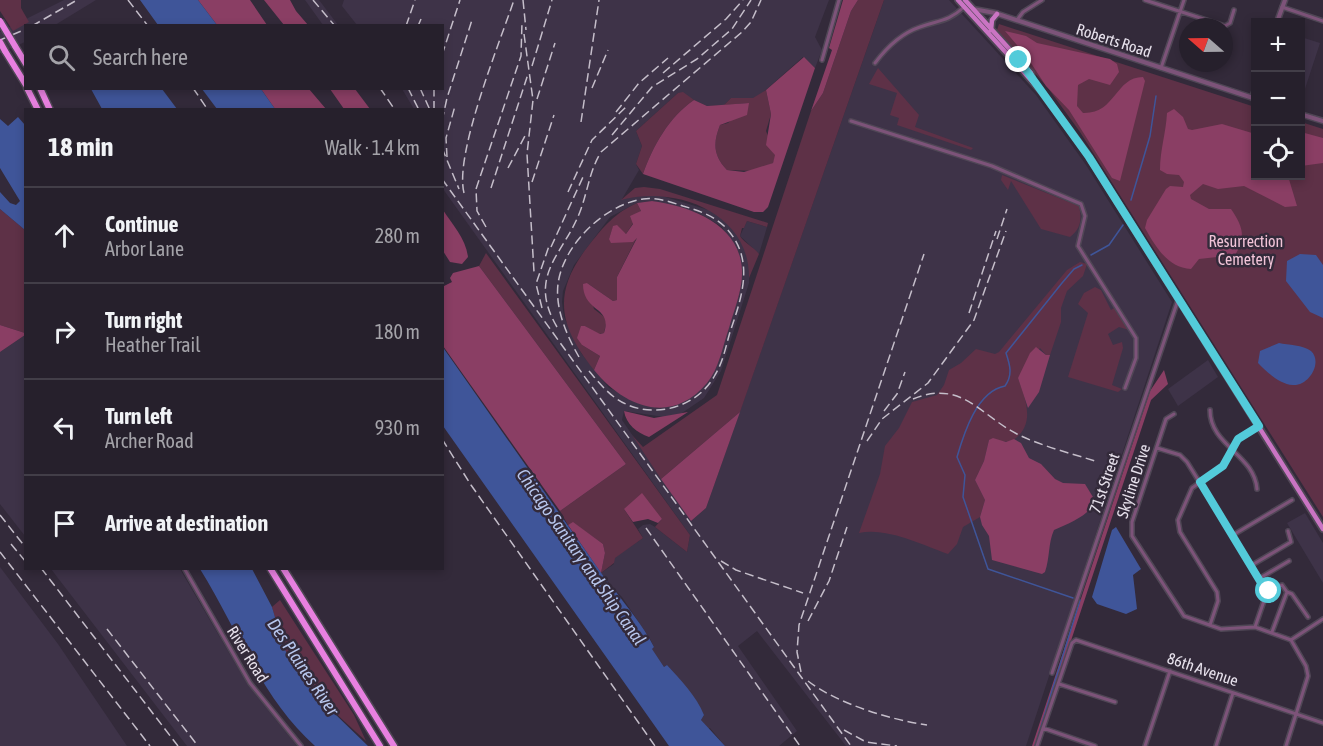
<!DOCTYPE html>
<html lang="en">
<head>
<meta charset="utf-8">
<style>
  :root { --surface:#26202c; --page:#322d38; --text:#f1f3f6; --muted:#a4a3a9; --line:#423e48 }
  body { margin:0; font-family:"Asap Condensed",sans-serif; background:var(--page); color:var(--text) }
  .controls { position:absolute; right:18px; top:18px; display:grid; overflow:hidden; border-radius:0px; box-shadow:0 3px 9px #0003 }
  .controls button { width:54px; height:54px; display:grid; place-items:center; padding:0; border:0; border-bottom:2px solid var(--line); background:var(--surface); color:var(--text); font:30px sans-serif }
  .compass { position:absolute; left:1179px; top:18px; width:54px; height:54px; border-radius:50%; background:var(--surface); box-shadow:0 3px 9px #0003; rotate:290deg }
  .stop { position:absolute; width:18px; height:18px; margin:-14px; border:4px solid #53cbda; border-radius:50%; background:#fff }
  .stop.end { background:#53cbda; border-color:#fff; box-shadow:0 2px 6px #0008 }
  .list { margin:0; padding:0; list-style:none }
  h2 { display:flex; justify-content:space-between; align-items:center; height:78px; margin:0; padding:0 24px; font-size:26px }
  h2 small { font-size:20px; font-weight:400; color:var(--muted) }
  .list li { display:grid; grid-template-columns:39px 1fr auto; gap:18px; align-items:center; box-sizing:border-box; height:96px; padding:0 24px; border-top:2px solid var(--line) }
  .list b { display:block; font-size:22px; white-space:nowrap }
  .list p { margin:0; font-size:20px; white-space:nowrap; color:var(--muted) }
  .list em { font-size:20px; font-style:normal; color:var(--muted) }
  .icon { flex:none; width:33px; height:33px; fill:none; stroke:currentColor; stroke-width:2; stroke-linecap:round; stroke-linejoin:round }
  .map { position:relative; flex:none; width:1323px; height:746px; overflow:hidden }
  .search { position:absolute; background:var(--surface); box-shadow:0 3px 9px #0003; left:24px; top:24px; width:420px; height:66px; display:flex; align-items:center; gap:15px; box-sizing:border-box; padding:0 21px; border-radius:0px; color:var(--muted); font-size:22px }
  .panel { position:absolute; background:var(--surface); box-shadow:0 3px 9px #0003; left:24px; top:108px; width:420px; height:462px; border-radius:0px }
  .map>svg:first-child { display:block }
  .built { fill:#3e3348; fill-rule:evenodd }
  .green { fill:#5e3147 }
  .forest { fill:#8a3e64 }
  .water { fill:#3f5599 }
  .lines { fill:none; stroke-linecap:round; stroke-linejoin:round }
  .stream { stroke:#3f5599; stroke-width:1.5 }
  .minor-casing { stroke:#504756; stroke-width:6 }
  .tertiary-casing { stroke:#504756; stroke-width:7 }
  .primary-casing { stroke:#504756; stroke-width:8 }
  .motorway-casing { stroke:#504756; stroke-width:9 }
  .minor { stroke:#7d5379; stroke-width:3 }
  .tertiary { stroke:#7d5379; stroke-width:4 }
  .primary { stroke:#ca74c3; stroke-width:4.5 }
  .motorway { stroke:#e880e0; stroke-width:6 }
  .rail { stroke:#c5beca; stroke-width:1.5; stroke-dasharray:9 4.5; stroke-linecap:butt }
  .motorway-bridge-casing { stroke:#504756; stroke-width:9; stroke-linecap:butt }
  .motorway-bridge { stroke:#e880e0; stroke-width:6 }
  .route { stroke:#53cbda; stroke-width:8 }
  .labels { text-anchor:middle; stroke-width:5; stroke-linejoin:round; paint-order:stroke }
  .street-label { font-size:16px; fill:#e7e1ec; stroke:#332a3a }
  .park-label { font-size:16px; fill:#f2c4d8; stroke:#332a3a }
  .water-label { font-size:18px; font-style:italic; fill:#b7c6ed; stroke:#332a3a }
</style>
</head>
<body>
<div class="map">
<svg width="1323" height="746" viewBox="0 0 1323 746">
  <rect width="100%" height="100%" fill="#332a3a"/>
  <!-- built -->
  <path class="built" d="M64,0H96L55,25L26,26L25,42L0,53V32Z
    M305,0H319L338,25H323Z
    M344,0H829L815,37L822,50L815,68L803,57L760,95L753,99L731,98L724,105L707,106L678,93L636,131L642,146L636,164L639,170L622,199L646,195L662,196L712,211L724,218L735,231L748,254L749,266V283L721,371L704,398L682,413L664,417L624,411L622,420L691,521L706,508L884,0H949L1036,95L1086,165L1172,302L1026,746H846L757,631L738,646L797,731L779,746H725L710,728L708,729L701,720L704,715L702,711L673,672L667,665L664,667L651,649L654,647L650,639L622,597L613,588L609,590L606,586L609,583L601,573L614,564V558L643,538L638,529L643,525L650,524L655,527L687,552L690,535L443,189L442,110L414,109L402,89L442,88V26L357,25L342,6ZM652,201L700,214L721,226L735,246L742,269L739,294L717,364L683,401L657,408L609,388L581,353L564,317L562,302L563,291L574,265L610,217L637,203Z
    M1301,37L1320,43L1301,101L1300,37Z
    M747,221L767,227L759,254L740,236Z
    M25,335V536L0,504V352Z
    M1208,360L1218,377L1178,406L1168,389Z
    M1305,513L1323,543V583L1287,523Z
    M0,567L58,644L127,746H0Z
    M51,569H180L248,685L297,746H187Z"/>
  <!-- green -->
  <path class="green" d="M0,0H21V8L29,22L13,31L0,11Z
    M858,0H884L740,412L661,479L632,435L643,447L717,395L811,111L823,93L851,11Z
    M999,24L1255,107L1256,176H1300L1301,122L1323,129V517L1080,132L1048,88L997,30Z
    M878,68L919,115L915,127L973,148L971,150L897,125L899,118L890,115L897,93L869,84Z
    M766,90L771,114L766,131L776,155L773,163L755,171L727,170C713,155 713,143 720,125L728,123L748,103L724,105L731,98H753Z
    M683,92L694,100C669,117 653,146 643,174L636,164L642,146L636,131L678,93Z
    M1002,175L1079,206C1082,219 1081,229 1070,237L1041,229L1011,181L1008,190L1001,180Z
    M644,187L660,189L768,223L767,227L747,221L744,228H742L740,236C745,244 753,246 759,254L749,278C750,213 676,185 621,200L635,188Z
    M637,203L641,211L626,234L613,227L609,239L638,235L617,277V300L613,301L587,283L594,309L607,319L604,333L599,334L585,326L582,345L600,356L594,370C558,325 552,292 589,245C604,226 615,213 637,203Z
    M0,209L25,230V333L0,325Z
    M486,253L690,535L687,552L655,527L662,519L624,509L643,538L615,558L614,563L601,573L605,553L603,544L573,523L568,525L560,511L626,464L479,266Z
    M1080,262L1087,264L1083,276L1067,291L1061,308V322L1050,355H1046L1040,348L1018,378C1026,400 1037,427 1010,442L989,440L984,461L975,480L985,500L980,517L963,527L957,544L948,554C922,545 887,527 859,533L880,474L885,446L899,428L912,402L937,395L944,385L949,370L961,363L976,349L995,354L999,352L1067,270Z
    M1095,287L1101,290L1111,310L1114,308L1129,330L1119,327L1108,334L1113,345L1122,342L1123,348L1112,385L1122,389L1118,392L1068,377L1088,313L1078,304L1084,293Z
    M280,600L354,715L366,741C341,718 296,679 283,648C278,635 276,620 272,607Z"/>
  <!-- forest -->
  <path class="forest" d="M198,0H250L267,25H217Z
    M264,0H290L296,11L308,25H284Z
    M843,0H858L851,11L823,93L811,111L832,50L829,48Z
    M1005,31L1026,36L1037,43L1110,59L1117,64L1119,72L1110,85L1089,79L1078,85L1077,106L1083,113C1116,114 1115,77 1143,77L1145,81L1120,181L1112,178L1069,110L1046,86L1027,57Z
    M804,57L815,68L768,207L763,212H754L643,174C653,146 669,117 694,100L707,106L749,103L747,115L720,125C713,143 713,155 727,170L744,172L773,163L775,155L766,145L771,114L766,90Z
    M261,89H309L326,109H275Z
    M330,89H355L370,109H344Z
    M1174,109L1183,117L1188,129L1192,130L1222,124L1252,133L1255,123L1256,176H1288L1297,206L1285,207L1244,186L1218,189L1203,184L1190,195L1191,199L1209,209H1231C1242,225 1247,237 1235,255L1199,259L1191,269C1168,268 1155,246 1145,228L1147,220L1166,189L1170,186L1183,187L1184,182L1179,175L1167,174L1160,170C1160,150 1166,133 1167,113Z
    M1301,132L1323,138V163L1301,166Z
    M652,201C690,206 740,224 742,270C743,289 734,310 729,328C723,345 719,369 707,383C671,426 624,407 594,370L600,356L582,345L577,338L581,326H585L600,334L604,333C613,306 583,313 583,284L587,283L613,301L617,300V277L637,238L633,242L611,243L609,239L613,226L617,225L626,234L633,224L630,216L641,211L637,203Z
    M443,210C452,224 466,239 468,257L462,264L450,262L443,251Z
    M479,266L626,464L560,511L443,346L442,287L452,282L450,278L453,273Z
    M0,325L25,333V335L0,352Z
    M1036,347L1046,355H1050L1039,392L1028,408L1018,378L1030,353Z
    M1164,370L1168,384L1151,400L1036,746H1032L1150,391Z
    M624,411L654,418L688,412L649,437C637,433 626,424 624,411Z
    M740,412L706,508L691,521L661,479Z
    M993,438L1006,442L1014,439L1021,443L1029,458L1041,464L1055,479L1063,483L1085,484L1096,502C1086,517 1070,523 1054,530C1048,543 1050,558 1045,572L1042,574L992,560L989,536L982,525L980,517L985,500L975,480L984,461L989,440Z
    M642,493L662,519L658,523L648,519L633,522L624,509Z
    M573,522L603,544L605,553L601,573L568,525Z"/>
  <!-- water -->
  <path class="water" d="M140,0H198L217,25H158Z
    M91,89H162L177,109H102Z
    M202,89H261L275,109H217Z
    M18,117L25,125V230L0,209V192L10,203L16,205L20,201L0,168V119L8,126Z
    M1300,254L1316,255L1323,265V318L1310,312L1286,281L1287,261Z
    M1279,343C1288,345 1303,345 1311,351C1323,362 1309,386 1293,385C1279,384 1267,372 1258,363L1260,351Z
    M442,346L609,584L606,586L609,590L613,588C627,607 643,625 654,647L652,649L664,667L667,665C680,679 697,697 704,715L701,720L725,746H669L443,426Z
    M1116,527L1141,569L1133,575L1137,609L1126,614L1097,604L1092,597L1112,530Z
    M200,569H252L272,607L284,648L293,665L334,713L368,746H315C260,696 238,630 200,569Z"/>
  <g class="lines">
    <!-- stream -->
    <path class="stream" d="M1131,200L1150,136L1156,96
      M1091,255L1109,245L1123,225
      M1073,598L988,569L963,497L965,475L957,457C964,433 977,391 1005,386C1013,375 1010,365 1006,353L1062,283L1074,269L1082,265
      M1035,746L1080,600"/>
    <!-- minor casing -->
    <g class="minor-casing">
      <path id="minor" d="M1145,0L1225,26L1230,23L1234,10
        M1282,7L1323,21
        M1017,20L1023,12L1042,0
        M822,60L839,0
        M875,63C887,47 902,33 920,27C939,20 948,22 964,7
        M1161,68L1184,0
        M851,121L992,166L1081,204L1085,216L1078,246L1136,338V358L1125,388
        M1210,410C1210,446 1254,454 1257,489
        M1174,414L1166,419L1132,522V536L1184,616L1221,629L1255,627L1291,640
        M1157,448L1180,455L1187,462L1264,586L1265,598L1255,627
        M1233,535L1292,500
        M1252,565L1291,542L1288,531
        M184,568L250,683L301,746
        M1260,578L1289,561
        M1266,592L1282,585L1287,592L1292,594L1308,617
        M1210,625L1218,601L1217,592L1180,532L1178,520L1192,488L1223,466L1238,439L1259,426
        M1272,632L1287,592
        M1291,640L1323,619
        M1052,673L1178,300
        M1059,684L1115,702
        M1043,728L1095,746
        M1037,746L1072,643L1076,640L1323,723
        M1145,746L1170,671
        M1216,746L1233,693
        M1286,746L1308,676L1306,666L1291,640"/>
    </g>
    <!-- tertiary casing -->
    <g class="tertiary-casing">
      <path id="tertiary" d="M973,9L995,13L1256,99
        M1277,22L1285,0
        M1252,98L1256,87
        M1300,114L1323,121"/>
    </g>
    <!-- primary casing -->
    <g class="primary-casing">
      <path id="primary" d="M958,0L1041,91L1086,152L1323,529
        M965,0L1031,73L1033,82
        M991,30L992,20L997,14"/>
    </g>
    <!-- motorway casing -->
    <g class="motorway-casing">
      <path id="motorway" d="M15,46L26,64
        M5,51L26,85
        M27,88L38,110
        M40,88L50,110
        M270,568L380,746
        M283,568L394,746"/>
    </g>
    <!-- minor -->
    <use href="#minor" class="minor"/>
    <!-- tertiary -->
    <use href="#tertiary" class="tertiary"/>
    <!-- primary -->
    <use href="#primary" class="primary"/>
    <!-- motorway -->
    <use href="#motorway" class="motorway"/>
    <!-- rail -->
    <path class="rail" d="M128,0L148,26
      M313,0L335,26
      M523,0L526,30
      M32,26L77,0
      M406,26L415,0
      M418,26L421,19
      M524,34L533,100L527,154L534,272
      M0,40L26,29
      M442,55L460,0
      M532,66L552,0
      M663,73L726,19L743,0
      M193,88L208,110
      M380,88L395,110
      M408,88L419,110
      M420,88L430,110
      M592,88L608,50
      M537,99L555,43
      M434,110V88
      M616,112L639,83L668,58
      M442,121L447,98L472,20
      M581,122L599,0
      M612,135L652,87L697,59L732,29L751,0
      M442,148L459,189
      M447,157L446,138L455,106
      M508,168L526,134
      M442,179L851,746
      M532,182L554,115
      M491,188L528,74
      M568,192L592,140L626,107
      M464,193C454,154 500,42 514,0
      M486,227L477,211L476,189L521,56L522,22
      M997,239L1007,209
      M551,247L583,177
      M542,308L536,284L549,246
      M969,313L996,231
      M557,327C526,274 565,254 581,209C588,189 590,170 601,152L742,32L751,22L761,0
      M579,357C567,336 555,309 558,284C563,245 604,205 643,199C656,197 671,202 683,206C700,211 715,216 727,229C755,260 742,297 730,332C726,346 723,362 715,375C697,409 649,421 617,399C606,392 597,380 588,370
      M913,399C961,379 980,415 1017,434C1041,446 1070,453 1095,461
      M884,411L897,394L905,372
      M442,439L471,485L655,746
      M867,441L882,419L928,383L974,320L1006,231
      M0,515L26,548
      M646,528L800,746
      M11,544L26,562
      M0,552L150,746
      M721,561L736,570L803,593
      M41,568L178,746
      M808,621L829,581L847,527
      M107,629L198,746
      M801,672L797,652L799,625L924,254
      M808,681C836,703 891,720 927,725
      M844,730L866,742L897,746"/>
    <!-- motorway-bridge casing -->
    <g class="motorway-bridge-casing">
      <path id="motorway-bridge" d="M0,21L15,46
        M0,42L5,51"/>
    </g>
    <!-- motorway-bridge -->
    <use href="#motorway-bridge" class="motorway-bridge"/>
  </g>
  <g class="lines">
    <!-- route -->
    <path class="route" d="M1019,60L1089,157L1259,426L1238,439L1223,466L1200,482L1266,591H1269"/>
  </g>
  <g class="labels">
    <!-- street labels -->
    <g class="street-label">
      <text transform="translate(1114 40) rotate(18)" y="6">Roberts Road</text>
      <text transform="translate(1133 481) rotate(-72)" y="6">Skyline Drive</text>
      <text transform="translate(1104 483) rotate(-71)" y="6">71st Street</text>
      <text transform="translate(248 654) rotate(58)" y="6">River Road</text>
      <text transform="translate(1203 669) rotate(19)" y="6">86th Avenue</text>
    </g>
    <!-- park labels -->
    <g class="park-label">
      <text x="1246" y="247">Resurrection<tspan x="1246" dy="18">Cemetery</tspan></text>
    </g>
    <!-- water labels -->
    <g class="water-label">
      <text transform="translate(581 557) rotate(55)" y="6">Chicago Sanitary and Ship Canal</text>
      <text transform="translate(303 667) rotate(56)" y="6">Des Plaines River</text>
    </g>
  </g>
</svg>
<div class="controls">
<button>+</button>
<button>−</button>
<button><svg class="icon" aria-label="locate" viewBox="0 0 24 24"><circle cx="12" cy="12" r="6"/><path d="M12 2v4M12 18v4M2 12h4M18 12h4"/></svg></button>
</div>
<svg class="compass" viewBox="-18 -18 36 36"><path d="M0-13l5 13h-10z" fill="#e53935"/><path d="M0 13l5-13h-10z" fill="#a4a3a9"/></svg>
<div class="stop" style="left:1269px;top:591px"></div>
<div class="stop end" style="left:1019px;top:60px"></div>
<div class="search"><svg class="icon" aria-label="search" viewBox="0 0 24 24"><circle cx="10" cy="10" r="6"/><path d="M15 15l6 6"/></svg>Search here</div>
<section class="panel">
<h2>18 min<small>Walk · 1.4 km</small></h2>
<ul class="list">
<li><svg class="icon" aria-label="ahead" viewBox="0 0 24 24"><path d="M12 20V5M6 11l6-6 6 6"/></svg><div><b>Continue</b><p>Arbor Lane</p></div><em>280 m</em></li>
<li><svg class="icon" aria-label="right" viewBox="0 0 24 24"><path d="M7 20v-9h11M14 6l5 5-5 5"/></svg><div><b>Turn right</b><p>Heather Trail</p></div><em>180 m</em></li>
<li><svg class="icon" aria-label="left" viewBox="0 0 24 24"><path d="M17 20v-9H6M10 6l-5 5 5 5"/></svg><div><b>Turn left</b><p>Archer Road</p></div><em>930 m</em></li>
<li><svg class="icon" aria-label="arrive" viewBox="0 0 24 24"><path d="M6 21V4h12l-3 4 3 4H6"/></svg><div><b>Arrive at destination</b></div></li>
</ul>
</section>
</div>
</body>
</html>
